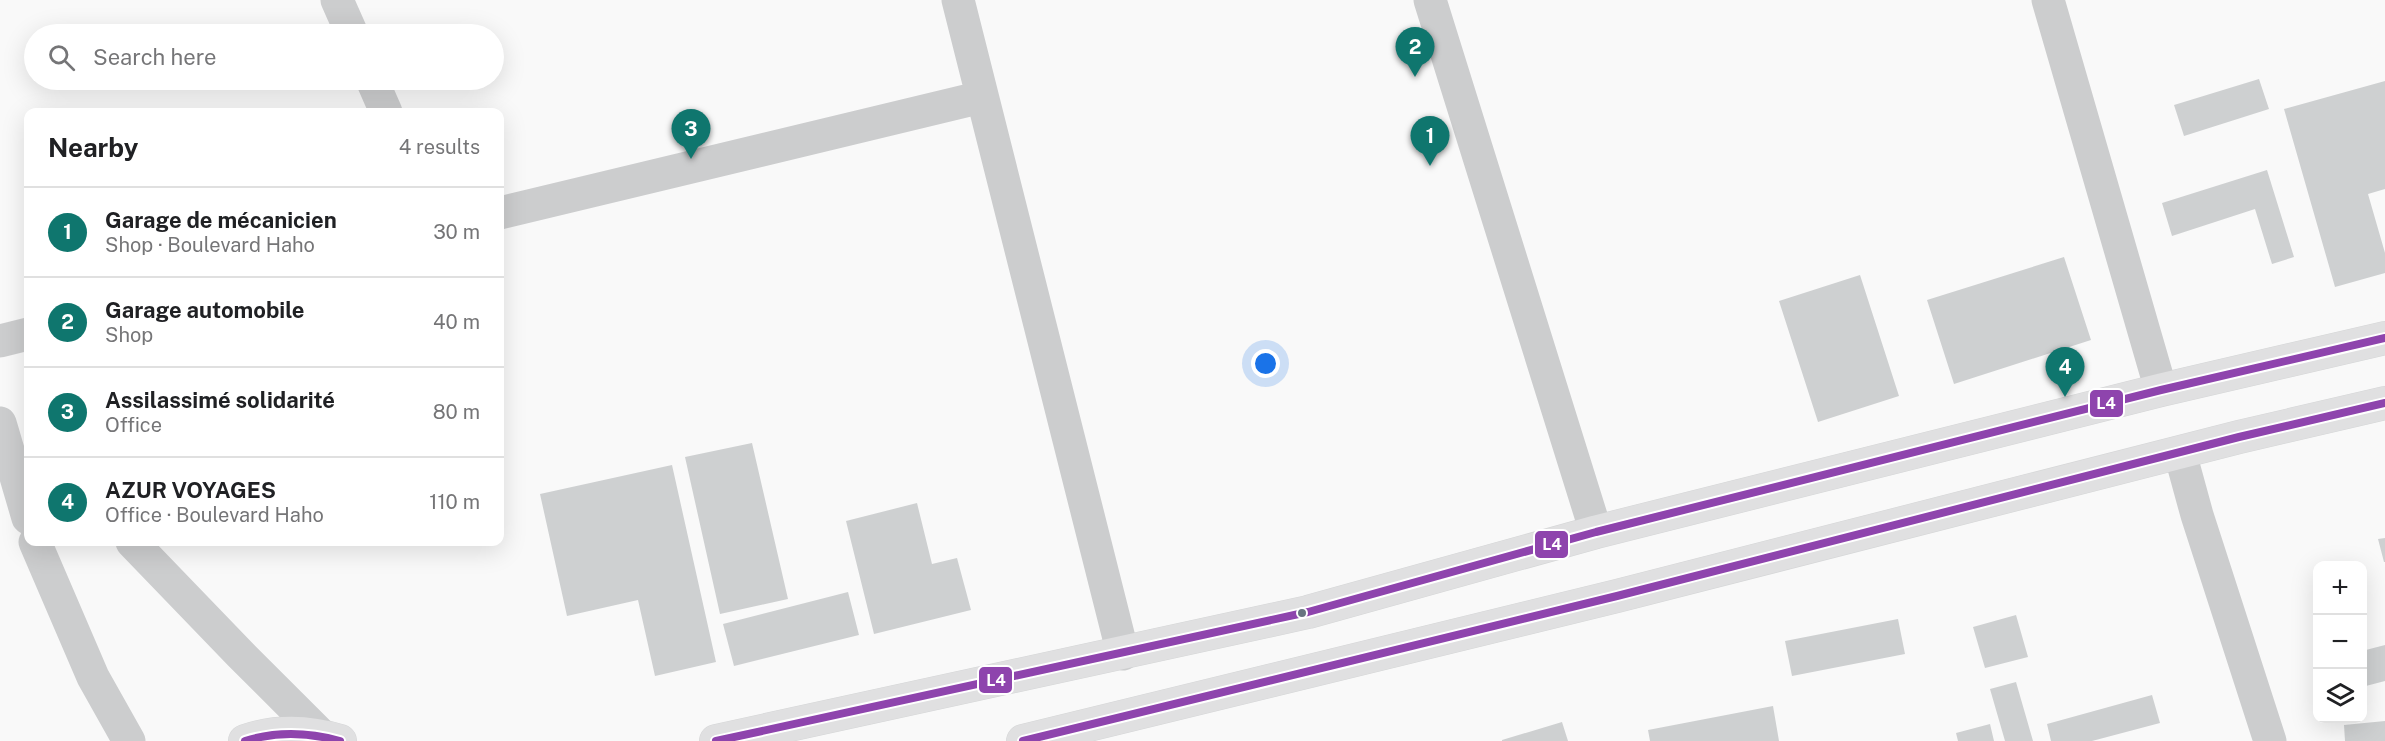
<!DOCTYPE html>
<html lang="en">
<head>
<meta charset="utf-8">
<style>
  :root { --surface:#fff; --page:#f6f6f6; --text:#202124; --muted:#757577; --line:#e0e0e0; --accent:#0f766e }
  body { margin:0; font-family:"Public Sans",sans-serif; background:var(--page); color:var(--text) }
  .controls { position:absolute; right:18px; bottom:18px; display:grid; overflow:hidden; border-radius:12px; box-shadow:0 6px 24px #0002 }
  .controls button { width:54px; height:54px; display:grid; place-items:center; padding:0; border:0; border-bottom:2px solid var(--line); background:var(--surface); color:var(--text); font:30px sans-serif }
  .you { position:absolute; left:1266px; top:364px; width:21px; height:21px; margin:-15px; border:4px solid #fff; border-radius:50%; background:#1a73e8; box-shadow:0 0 0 9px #1a73e833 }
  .badge { display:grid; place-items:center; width:39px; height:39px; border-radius:50%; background:var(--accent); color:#fff; font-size:20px; font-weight:700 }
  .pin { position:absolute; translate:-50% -50px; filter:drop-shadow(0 2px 3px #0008) }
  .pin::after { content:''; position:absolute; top:32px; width:21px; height:18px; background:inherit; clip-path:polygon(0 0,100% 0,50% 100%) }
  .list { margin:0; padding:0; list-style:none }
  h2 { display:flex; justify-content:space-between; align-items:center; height:78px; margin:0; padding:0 24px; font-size:26px }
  h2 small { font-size:20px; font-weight:400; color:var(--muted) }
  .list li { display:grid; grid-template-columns:39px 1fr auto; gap:18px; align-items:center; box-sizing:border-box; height:90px; padding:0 24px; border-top:2px solid var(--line) }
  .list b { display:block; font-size:22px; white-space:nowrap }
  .list p { margin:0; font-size:20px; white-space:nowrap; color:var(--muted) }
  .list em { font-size:20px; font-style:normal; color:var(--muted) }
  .icon { flex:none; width:33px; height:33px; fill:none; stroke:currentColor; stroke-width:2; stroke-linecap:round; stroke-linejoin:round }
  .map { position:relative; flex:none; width:2385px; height:741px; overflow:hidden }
  .search { position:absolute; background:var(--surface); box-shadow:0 6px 24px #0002; left:24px; top:24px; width:480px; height:66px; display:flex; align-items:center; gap:15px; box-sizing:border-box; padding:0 21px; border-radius:33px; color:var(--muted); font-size:22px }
  .panel { position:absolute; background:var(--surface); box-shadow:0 6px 24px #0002; left:24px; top:108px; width:480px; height:438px; border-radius:12px }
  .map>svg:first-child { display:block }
  .building { fill:#ced0d1 }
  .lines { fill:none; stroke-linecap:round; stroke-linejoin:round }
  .secondary-casing { stroke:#d5d6d7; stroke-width:34 }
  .street { stroke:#cccdce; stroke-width:33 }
  .secondary { stroke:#e0e0e1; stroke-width:33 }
  .bus-1-casing { stroke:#fff; stroke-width:12 }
  .bus-1 { stroke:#8e44ad; stroke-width:8 }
  .bus-dot { fill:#677480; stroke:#fff; stroke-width:2 }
  .line-badge { stroke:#fff; stroke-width:2 }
  .badge-label { font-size:16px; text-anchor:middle; font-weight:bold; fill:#fff }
</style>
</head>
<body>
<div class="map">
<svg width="2385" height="741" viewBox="0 0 2385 741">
  <rect width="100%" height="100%" fill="#f9f9f9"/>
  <!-- building -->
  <path class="building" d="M2259,79L2269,109L2184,136L2174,105Z
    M2385,81V189L2368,194L2385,253V273L2335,287L2284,109Z
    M2267,170L2294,257L2272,264L2255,209L2172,236L2162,203Z
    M2064,257L2091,340L1954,384L1927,300Z
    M1860,275L1899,396L1818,422L1779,301Z
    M752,443L788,599L720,614L685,457Z
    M672,465L716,662L655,676L638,600L567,616L540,494Z
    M917,503L932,564L957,558L971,610L874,634L846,521Z
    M2385,538V562H2384L2378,539Z
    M848,592L859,635L734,666L723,624Z
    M2016,615L2028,657L1985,668L1973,627Z
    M1898,619L1905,654L1792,676L1785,641Z
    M2385,645V681L2362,687V651Z
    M2016,682L2033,741H2005L1990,689Z
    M2152,695L2160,723L2092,741H2051L2047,724Z
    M1773,706L1779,741H1650L1648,730Z
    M2385,721V741H2345L2344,725Z
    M1562,722L1568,741H1502V740Z
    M1990,724L1994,741H1958L1956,733Z"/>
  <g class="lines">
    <!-- secondary casing -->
    <g class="secondary-casing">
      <path id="secondary" d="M245,741C277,730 308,731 340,741
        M716,741L1308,612L1596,532L2161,390L2385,338
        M1023,741L1617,596L2239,437L2385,403"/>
    </g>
    <!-- street -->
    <path class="street" d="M337,0L352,34
      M958,0L1123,654
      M1430,0L1596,532
      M2048,0L2161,390
      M372,80L386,112
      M500,213L982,97
      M0,341L28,334
      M0,423L28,518
      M2180,453L2197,515L2270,741
      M35,542L93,677L129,741
      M132,542L240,654L321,735"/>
    <!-- secondary -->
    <use href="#secondary" class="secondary"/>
    <!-- bus-1 casing -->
    <g class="bus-1-casing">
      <path id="bus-1" d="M245,741C277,731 307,732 340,741
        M716,741L1308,612L1596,532L2161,390L2385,338
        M1023,741L1617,596L2239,437L2385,403"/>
    </g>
    <!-- bus-1 -->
    <use href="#bus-1" class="bus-1"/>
  </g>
  <!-- markers -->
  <circle class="bus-dot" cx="1302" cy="613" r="5"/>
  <g class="line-badge">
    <rect x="2089" y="389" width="35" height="29" rx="6" fill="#8e44ad"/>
    <rect x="1534" y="530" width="35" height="29" rx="6" fill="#8e44ad"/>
    <rect x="978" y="666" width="35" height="28" rx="6" fill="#8e44ad"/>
  </g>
  <g class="badge-label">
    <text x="2106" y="409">L4</text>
    <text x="1552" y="550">L4</text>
    <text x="996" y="686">L4</text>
  </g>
</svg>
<div class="controls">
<button>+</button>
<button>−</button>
<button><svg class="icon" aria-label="layers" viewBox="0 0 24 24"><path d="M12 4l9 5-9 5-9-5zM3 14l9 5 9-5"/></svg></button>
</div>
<div class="you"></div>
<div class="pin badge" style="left:1430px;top:166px">1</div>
<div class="pin badge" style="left:1415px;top:77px">2</div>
<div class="pin badge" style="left:691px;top:159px">3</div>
<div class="pin badge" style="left:2065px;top:397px">4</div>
<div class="search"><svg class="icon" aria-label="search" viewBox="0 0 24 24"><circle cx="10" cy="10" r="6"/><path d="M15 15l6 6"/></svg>Search here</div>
<section class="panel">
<h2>Nearby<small>4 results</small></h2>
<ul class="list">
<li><span class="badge">1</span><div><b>Garage de mécanicien</b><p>Shop · Boulevard Haho</p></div><em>30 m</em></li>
<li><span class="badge">2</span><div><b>Garage automobile</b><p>Shop</p></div><em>40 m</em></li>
<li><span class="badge">3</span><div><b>Assilassimé solidarité</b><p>Office</p></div><em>80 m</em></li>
<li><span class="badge">4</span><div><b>AZUR VOYAGES</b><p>Office · Boulevard Haho</p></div><em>110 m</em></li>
</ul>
</section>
</div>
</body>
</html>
